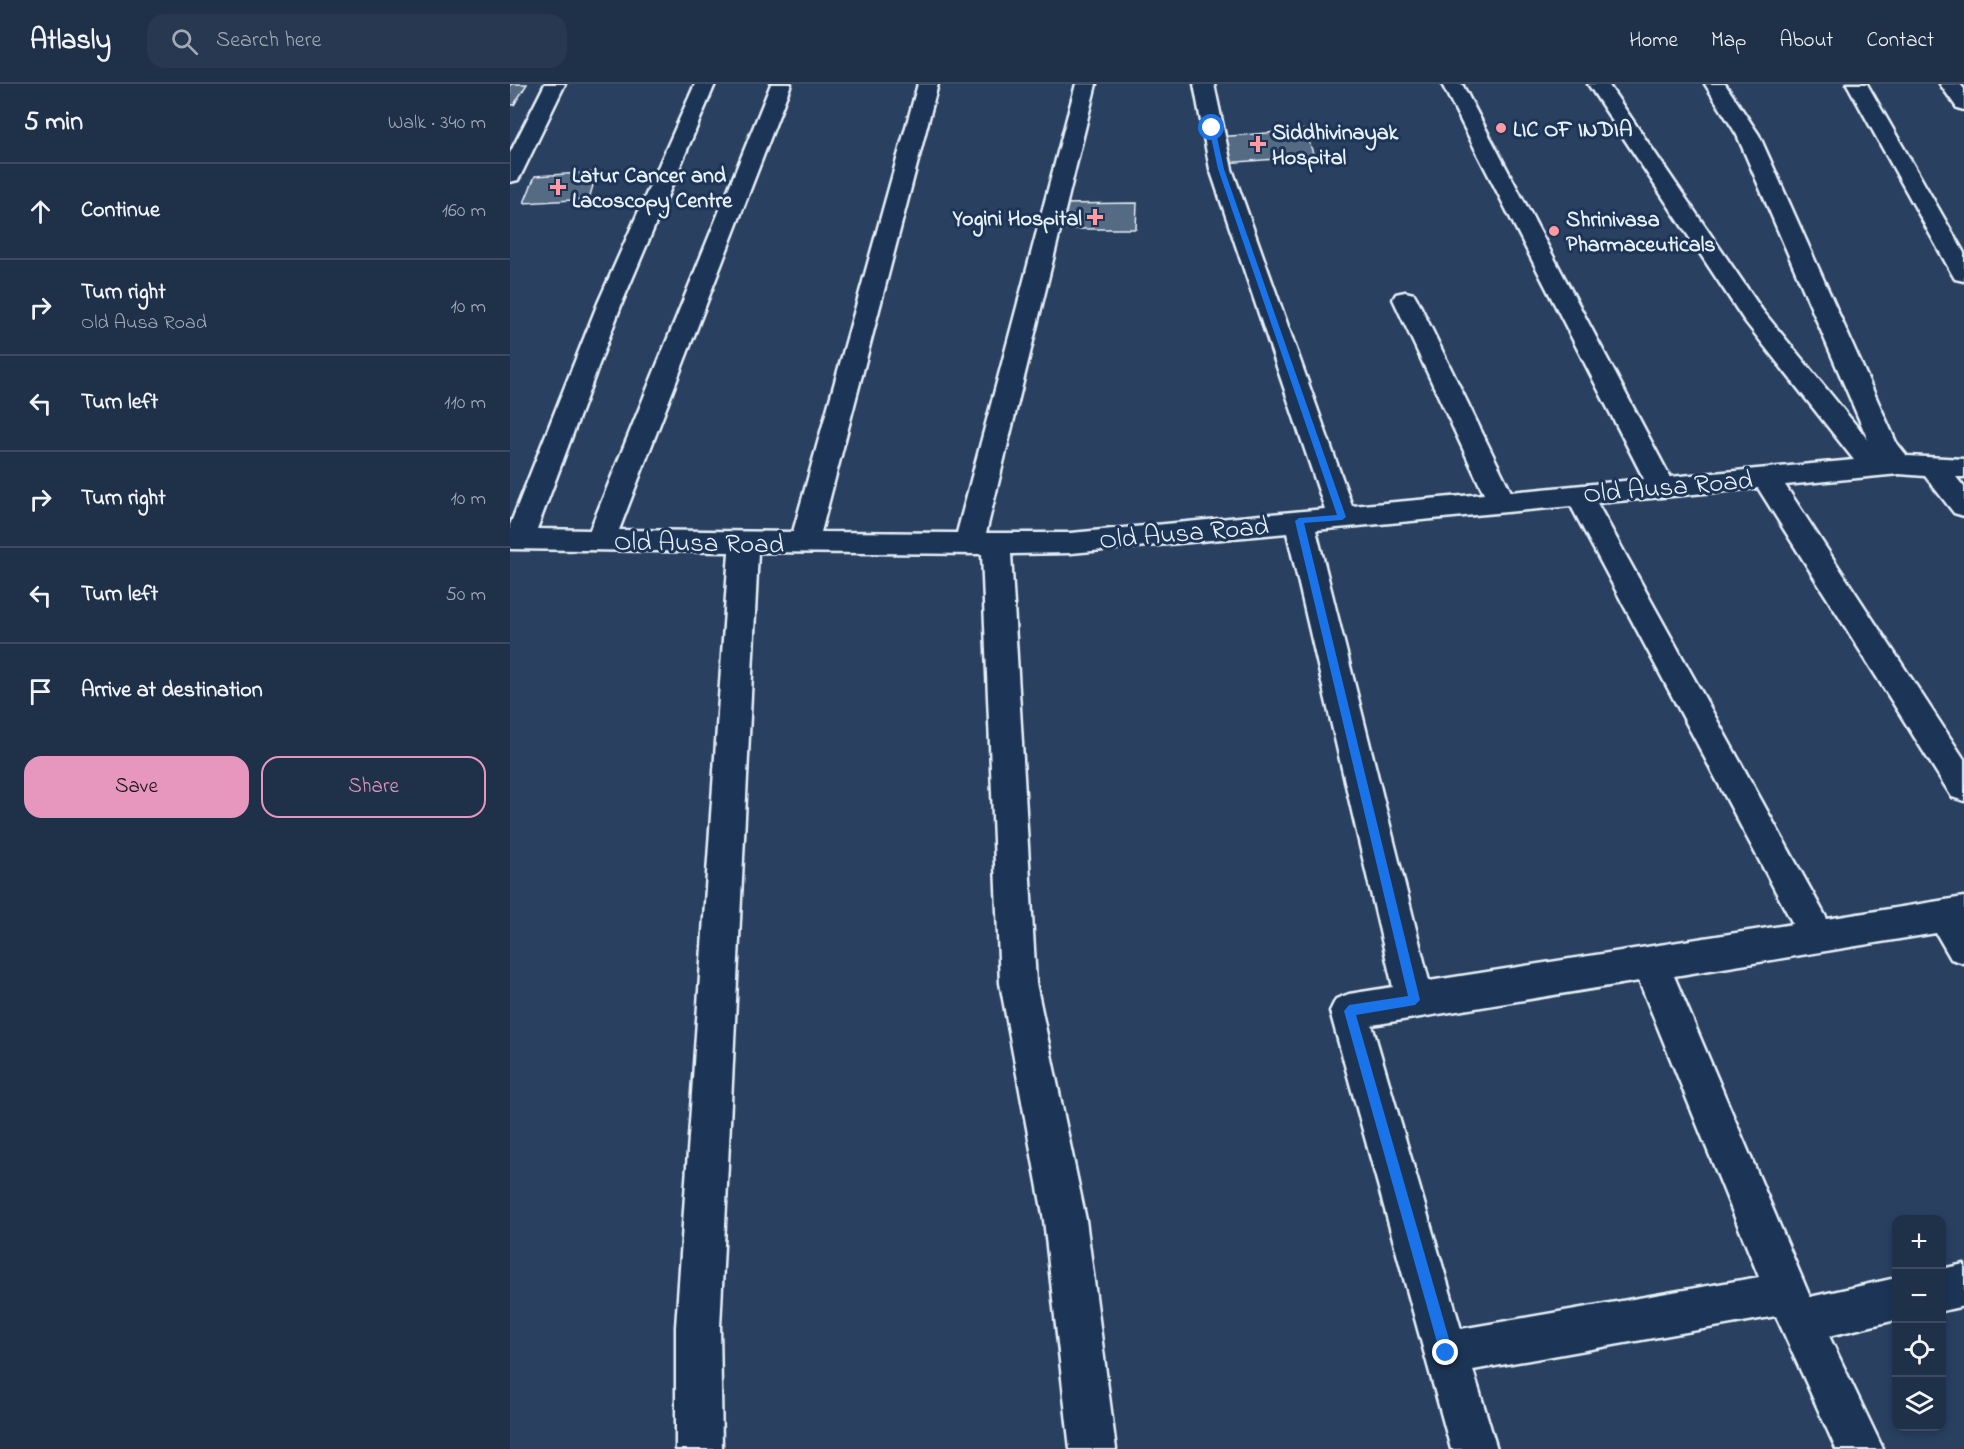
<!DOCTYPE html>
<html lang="en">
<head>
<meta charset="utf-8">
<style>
  :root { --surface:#1f3049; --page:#273850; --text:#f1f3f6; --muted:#a1a9b4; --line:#3c4b61; --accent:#e797bd }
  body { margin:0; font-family:"Indie Flower",sans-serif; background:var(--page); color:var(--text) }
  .controls { position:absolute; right:18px; bottom:18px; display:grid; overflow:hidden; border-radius:12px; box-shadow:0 3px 9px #0003 }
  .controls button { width:54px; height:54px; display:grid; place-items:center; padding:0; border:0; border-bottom:2px solid var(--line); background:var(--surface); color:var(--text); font:30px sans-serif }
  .stop { position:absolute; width:18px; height:18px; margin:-14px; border:4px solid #1a73e8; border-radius:50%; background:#fff }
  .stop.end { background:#1a73e8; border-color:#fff; box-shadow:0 2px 6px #0008 }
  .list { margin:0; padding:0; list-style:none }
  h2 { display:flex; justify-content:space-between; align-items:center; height:78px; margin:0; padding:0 24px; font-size:26px }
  h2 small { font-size:20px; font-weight:400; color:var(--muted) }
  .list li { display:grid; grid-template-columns:39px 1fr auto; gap:18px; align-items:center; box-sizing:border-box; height:96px; padding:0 24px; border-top:2px solid var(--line) }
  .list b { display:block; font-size:22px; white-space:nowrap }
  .list p { margin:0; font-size:20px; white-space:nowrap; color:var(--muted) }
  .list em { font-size:20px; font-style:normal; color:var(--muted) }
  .actions { display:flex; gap:12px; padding:18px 24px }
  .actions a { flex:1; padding:14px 0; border:2px solid var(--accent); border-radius:18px; text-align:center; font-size:21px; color:var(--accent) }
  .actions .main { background:var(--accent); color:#111 }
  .icon { flex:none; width:33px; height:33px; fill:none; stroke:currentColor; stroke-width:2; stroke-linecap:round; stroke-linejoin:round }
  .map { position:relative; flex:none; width:1454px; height:1365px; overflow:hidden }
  header { display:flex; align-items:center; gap:36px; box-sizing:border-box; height:84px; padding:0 30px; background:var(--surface); border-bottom:2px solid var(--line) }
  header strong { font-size:28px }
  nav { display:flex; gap:33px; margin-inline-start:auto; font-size:21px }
  .search { width:420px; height:54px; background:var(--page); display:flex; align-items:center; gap:15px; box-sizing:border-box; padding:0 21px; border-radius:18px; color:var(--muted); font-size:22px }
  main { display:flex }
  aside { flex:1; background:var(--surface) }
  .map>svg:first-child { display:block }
  .building { fill:#556a83; stroke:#e8f1f8; stroke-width:1.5 }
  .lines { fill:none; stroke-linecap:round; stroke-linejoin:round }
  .minor-casing { stroke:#e8f1f8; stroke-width:5 }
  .minor { fill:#1d3557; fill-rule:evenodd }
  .route { fill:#1a73e8 }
  .poi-dot { fill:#ff9aa2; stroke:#1d3557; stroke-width:2 }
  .labels { text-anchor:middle; stroke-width:6; stroke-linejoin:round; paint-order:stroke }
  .far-poi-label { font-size:22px; font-weight:bold; fill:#e8f1f8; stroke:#1d3557; text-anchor:start }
  .street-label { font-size:27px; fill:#e8f1f8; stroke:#1d3557 }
</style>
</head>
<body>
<header>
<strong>Atlasly</strong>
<div class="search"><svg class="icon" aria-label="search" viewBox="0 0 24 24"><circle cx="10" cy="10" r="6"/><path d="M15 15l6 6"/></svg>Search here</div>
<nav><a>Home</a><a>Map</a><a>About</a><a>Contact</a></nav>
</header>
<main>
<aside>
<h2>5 min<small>Walk · 340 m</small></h2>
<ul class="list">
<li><svg class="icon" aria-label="ahead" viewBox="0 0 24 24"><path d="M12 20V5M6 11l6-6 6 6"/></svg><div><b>Continue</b></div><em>160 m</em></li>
<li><svg class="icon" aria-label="right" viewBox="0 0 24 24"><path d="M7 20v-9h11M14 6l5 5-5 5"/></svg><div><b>Turn right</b><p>Old Ausa Road</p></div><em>10 m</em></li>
<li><svg class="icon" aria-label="left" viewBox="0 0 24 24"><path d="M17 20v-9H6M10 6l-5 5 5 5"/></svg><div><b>Turn left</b></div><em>110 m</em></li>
<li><svg class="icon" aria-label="right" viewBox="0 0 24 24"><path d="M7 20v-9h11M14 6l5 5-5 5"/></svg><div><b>Turn right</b></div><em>10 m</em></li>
<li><svg class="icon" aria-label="left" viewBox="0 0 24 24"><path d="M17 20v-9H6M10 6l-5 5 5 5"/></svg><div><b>Turn left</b></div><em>50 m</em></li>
<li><svg class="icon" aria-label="arrive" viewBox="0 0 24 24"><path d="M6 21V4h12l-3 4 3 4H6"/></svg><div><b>Arrive at destination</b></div></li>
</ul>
<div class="actions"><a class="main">Save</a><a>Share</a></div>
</aside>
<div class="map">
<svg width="1454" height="1365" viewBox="0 0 1454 1365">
  <rect width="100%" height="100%" fill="#294061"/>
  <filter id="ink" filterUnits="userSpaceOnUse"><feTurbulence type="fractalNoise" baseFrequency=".0167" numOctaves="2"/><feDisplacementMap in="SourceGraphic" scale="12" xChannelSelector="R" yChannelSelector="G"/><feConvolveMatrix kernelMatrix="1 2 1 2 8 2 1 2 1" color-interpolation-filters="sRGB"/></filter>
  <g filter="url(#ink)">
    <!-- building -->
    <path class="building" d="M0,0H17L4,21H0Z
      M795,46L804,72L715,79L709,53Z
      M87,88L79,115L14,119L25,92Z
      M627,119L626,145H546L549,120Z"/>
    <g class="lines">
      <!-- minor casing -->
      <g class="minor-casing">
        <path id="minor" d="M35,0H55L11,91L8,96L0,98V69Z
          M185,0H205L112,219L27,445L80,446L261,0H281L109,446L283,448L408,0H428L311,448L447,449L566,0H586L476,449H561L815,425L700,85L684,0H704L722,85L842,422L974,410L883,215L886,210L895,208L904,210L907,215L1001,408L1134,395L932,0H952L1160,393L1344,376L1234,236L1078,0H1098L1252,226L1358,356L1227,51L1195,0H1215L1249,51L1386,358L1397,372L1454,375V393H1446L1454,403V432L1444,429L1415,392L1389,390L1275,401L1454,675V717L1442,713L1248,404L1087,419L1317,835L1454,813V879L1441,875L1426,849L1164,892L1300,1213L1386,1194V1236L1319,1252L1373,1365H1326L1266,1232L963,1286L987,1365H941L820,927L826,915L839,910L883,903L777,449L561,469L501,470L526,899L576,1136L606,1365H560L534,1136L490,899L472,470L248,468L210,1243L212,1365H166V1243L219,468L0,465V441L88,219ZM1061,422L1283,840L919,897L806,446ZM1129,897L1249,1193L951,1245L862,941Z
          M1337,0H1357L1454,169V197L1445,195L1442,190Z
          M1430,0H1450L1454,5V26L1447,24Z
          M1454,1180V1222L1432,1227V1185Z"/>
      </g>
      <!-- minor -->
      <use href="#minor" class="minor"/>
    </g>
  </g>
  <!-- route -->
  <path class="route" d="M702,42L705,44L714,85L836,433L832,436L794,439L910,916L905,921L846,931L943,1269L941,1273L936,1275L932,1273L930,1269L834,927L839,921L898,912L785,437L789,434L827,431L708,85L699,44Z"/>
  <!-- markers -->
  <g class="poi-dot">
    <circle cx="991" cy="44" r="6"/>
    <path d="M745 51h6v6h6v6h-6v6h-6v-6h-6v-6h6z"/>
    <path d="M45 94h6v6h6v6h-6v6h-6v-6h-6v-6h6z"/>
    <path d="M582 124h6v6h6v6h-6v6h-6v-6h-6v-6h6z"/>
    <circle cx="1044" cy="147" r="6"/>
  </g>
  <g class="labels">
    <!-- far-poi labels -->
    <g class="far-poi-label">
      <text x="1003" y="52">LIC OF INDIA</text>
      <text x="762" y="55">Siddhivinayak<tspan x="762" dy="25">Hospital</tspan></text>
      <text x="62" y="98">Latur Cancer and<tspan x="62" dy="25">Lacoscopy Centre</tspan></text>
      <text x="572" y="141" text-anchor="end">Yogini Hospital</text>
      <text x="1056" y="142">Shrinivasa<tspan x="1056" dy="25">Pharmaceuticals</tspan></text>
    </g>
    <!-- street labels -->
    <g class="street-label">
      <text transform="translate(1158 402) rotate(-5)" y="9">Old Ausa Road</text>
      <text transform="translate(674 448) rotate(-5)" y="9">Old Ausa Road</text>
      <text transform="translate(189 458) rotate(1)" y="9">Old Ausa Road</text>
    </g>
  </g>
</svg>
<div class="controls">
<button>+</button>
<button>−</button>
<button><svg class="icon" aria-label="locate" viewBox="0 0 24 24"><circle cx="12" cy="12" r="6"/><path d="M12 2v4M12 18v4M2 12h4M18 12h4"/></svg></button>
<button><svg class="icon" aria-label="layers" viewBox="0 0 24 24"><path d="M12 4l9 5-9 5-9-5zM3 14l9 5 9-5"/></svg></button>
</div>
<div class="stop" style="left:702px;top:44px"></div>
<div class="stop end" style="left:936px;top:1269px"></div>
</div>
</main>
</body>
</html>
